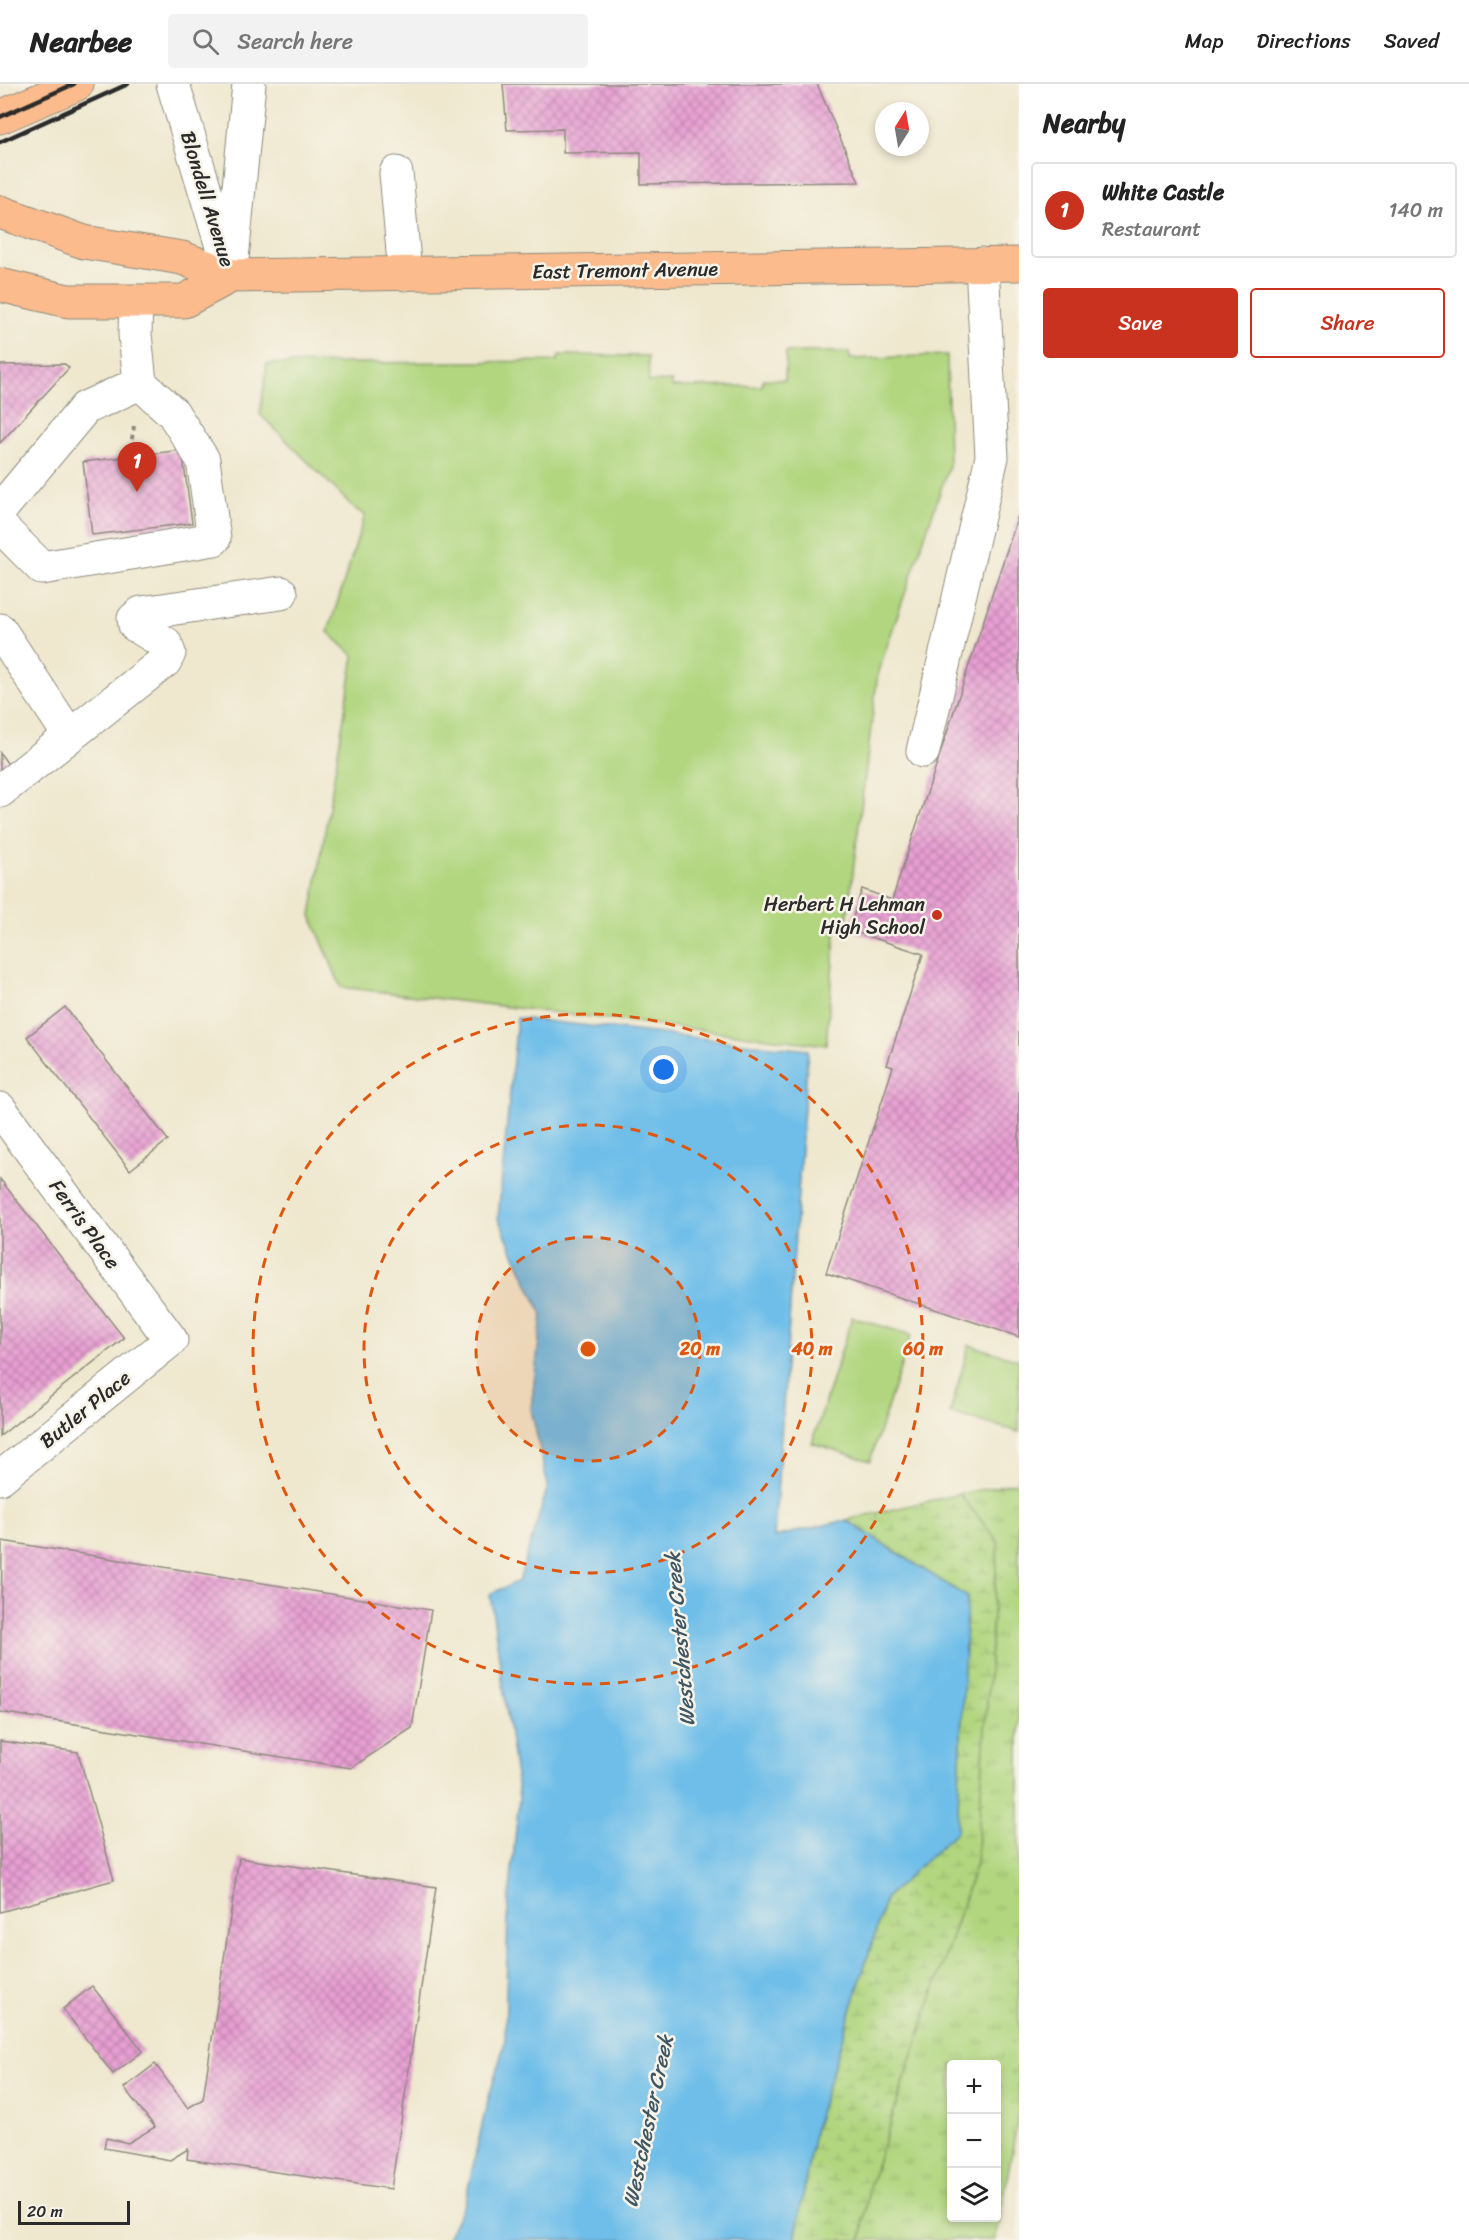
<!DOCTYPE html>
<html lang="en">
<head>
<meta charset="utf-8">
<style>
  :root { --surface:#fff; --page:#f2f2f2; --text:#222; --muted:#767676; --line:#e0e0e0; --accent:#c8321e }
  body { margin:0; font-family:Sriracha,sans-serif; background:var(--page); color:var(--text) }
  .controls { position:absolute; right:18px; bottom:18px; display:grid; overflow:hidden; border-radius:6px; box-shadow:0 3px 9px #0003 }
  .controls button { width:54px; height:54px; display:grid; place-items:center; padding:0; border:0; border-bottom:2px solid var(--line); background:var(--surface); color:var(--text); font:30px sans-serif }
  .compass { position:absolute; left:875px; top:18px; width:54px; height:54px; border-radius:50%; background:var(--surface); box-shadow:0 3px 9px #0003; rotate:11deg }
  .scale { position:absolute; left:18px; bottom:15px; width:112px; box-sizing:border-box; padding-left:6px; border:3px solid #2b2b2b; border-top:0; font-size:16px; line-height:21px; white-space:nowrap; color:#2b2b2b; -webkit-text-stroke:4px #f7f3e8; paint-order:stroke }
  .you { position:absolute; left:664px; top:986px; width:21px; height:21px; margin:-15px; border:4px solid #fff; border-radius:50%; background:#1a73e8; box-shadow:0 0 0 9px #1a73e833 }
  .badge { display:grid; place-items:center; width:39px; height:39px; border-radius:50%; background:var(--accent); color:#fff; font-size:20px; font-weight:700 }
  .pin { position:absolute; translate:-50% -50px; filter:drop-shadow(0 2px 3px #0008) }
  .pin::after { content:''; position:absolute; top:32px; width:21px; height:18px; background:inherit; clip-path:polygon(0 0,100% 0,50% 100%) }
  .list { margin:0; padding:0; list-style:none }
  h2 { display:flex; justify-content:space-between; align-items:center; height:78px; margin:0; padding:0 24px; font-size:26px }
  h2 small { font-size:20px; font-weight:400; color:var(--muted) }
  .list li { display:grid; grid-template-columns:39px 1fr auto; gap:18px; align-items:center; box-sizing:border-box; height:96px; margin:0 12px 12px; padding:0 12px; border:2px solid var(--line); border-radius:6px }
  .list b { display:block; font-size:22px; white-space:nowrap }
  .list p { margin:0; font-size:20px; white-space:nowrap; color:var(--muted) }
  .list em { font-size:20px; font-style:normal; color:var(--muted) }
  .actions { display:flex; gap:12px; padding:18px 24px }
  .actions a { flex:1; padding:14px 0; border:2px solid var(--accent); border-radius:6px; text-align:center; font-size:21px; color:var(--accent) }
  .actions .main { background:var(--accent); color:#fff }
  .icon { flex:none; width:33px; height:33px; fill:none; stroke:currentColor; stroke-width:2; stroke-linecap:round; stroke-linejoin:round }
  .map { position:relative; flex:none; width:1019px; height:2156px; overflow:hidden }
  header { display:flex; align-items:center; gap:36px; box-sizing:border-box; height:84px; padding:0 30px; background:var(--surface); border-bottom:2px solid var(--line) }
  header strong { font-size:28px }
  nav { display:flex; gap:33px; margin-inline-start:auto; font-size:21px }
  .search { width:420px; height:54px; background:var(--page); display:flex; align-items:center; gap:15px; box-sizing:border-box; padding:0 21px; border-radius:6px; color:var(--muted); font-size:22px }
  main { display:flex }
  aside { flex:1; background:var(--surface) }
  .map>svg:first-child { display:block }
  .grass { fill:url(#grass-tufts); stroke:#6e8055; stroke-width:1.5; fill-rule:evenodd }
  .wetland { fill:url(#wetland-marsh); stroke:#6e8055; stroke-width:1.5 }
  .garden { fill:#b1d67f; stroke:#6e8055; stroke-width:1.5 }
  .water { fill:#6ebee9; stroke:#4c748a; stroke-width:1.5 }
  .building { fill:url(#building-cross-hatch) }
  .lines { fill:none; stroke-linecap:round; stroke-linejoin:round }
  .minor-casing { stroke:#8d8a7d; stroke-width:35 }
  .major-casing { stroke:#8d8a7d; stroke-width:35 }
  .path { stroke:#8d8a7d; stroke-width:4; stroke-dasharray:4.5 4.5; stroke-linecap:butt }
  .minor { stroke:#fff; stroke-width:33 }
  .major { stroke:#fbbb8c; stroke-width:33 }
  .rail { stroke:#2b2b2b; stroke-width:4.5 }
  .ring { fill:none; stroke:#df570e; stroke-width:3; stroke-dasharray:10 8 }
  .poi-dot { fill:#c8321e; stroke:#f7f3e8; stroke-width:2 }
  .labels { text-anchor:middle; stroke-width:5; stroke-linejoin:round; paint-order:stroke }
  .street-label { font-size:20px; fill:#2b2b2b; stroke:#f7f3e8 }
  .poi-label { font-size:20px; fill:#2b2b2b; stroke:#f7f3e8; text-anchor:end }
  .water-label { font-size:21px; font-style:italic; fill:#3f5764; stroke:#f7f3e8 }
  .centre { fill:#df570e; stroke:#f7f3e8; stroke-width:3 }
  .ring-label { font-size:18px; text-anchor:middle; font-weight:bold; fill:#df570e; stroke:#f7f3e8; stroke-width:5; stroke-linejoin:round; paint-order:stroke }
</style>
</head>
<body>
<header>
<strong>Nearbee</strong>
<div class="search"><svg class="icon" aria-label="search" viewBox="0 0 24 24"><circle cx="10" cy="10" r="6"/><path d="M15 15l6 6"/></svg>Search here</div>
<nav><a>Map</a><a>Directions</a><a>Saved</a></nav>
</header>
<main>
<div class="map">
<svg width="1019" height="2156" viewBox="0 0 1019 2156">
  <defs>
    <pattern id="grass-tufts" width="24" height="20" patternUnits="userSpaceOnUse" patternTransform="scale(1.5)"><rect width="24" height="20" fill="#b1d67f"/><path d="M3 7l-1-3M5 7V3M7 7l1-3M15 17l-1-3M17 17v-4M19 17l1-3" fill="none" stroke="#98b86e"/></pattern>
    <pattern id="wetland-marsh" width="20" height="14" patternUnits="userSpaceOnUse" patternTransform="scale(1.5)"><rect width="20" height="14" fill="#b1d67f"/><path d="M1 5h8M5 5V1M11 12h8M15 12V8" fill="none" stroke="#98b86e"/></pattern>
    <pattern id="building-cross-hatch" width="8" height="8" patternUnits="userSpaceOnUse" patternTransform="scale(1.5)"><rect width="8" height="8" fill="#e89fd3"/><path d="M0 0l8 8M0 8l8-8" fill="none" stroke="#bc82ab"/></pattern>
  </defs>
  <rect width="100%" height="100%" fill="#f7f3e8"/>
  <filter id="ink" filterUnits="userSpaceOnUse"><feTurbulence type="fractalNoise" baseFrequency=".0167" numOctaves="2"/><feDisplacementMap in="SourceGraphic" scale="12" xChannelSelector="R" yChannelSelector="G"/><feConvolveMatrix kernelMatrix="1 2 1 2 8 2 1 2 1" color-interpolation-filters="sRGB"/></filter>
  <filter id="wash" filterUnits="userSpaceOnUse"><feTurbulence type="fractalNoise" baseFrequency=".008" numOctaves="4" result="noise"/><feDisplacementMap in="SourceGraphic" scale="24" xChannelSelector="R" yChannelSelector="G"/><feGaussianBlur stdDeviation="1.35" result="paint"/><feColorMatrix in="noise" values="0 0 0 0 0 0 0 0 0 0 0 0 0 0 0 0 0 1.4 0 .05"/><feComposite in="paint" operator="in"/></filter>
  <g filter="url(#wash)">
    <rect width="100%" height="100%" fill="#efe8cf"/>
    <!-- grass -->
    <path class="grass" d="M1019,1398V2028L996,2156H861L869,2103L976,1779L998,1458L959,1410ZM952,1980H996V2134H952Z"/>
    <!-- wetland -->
    <path class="wetland" d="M959,1410L998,1457L976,1779L869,2103L861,2156H795L815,2042L886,1814L957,1747L967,1513L846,1436Z"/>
    <!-- garden -->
    <path class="garden" d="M786,268H849L850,275L947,271L949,382L878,588L846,844L836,842L826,961L341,903L311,832L354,572L328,548L365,431L355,425L260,330L267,280L557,277L559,271L648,272L649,298L672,297V303L762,302L763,295L785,296Z
      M852,1233L911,1251L870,1377L812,1359Z
      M969,1261L1019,1276V1348L950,1329Z"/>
    <!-- water -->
    <path class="water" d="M517,934L808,966L774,1453L846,1436L967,1513L957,1747L886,1814L815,2042L795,2156H446L465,2118L486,2023L505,1958L508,1826L519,1714L490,1510L519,1497L548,1402L531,1325L542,1231L498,1134Z"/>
    <g id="blocks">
      <!-- building -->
      <path class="building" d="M503,0H817L859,98L641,100V68L563,69V45L507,46Z
        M65,280L69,284L0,359V281Z
        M182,366L192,439L92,451L83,378Z
        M1019,429V1253L826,1189L893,983L887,981L923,870L849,846L862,805L892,816Z
        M0,669L14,689L0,700Z
        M65,923L168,1056L130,1086L27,953Z
        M0,1095L124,1254L0,1352Z
        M2,1457L431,1526L412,1644L351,1684L0,1628Z
        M0,1657L78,1668L114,1796L0,1828Z
        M239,1774L436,1803L391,2105L187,2075L188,2065L170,2076L104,2064L106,2054L128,2059L155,2043L124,2004L155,1980L188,2024L203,2015Z
        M92,1902L143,1967L113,1990L63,1925Z"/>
    </g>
  </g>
  <g filter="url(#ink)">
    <use href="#blocks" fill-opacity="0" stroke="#8d8a7d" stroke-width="1.5"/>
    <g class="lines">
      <!-- minor casing -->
      <g class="minor-casing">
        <path id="minor" d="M173,0L231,192
          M396,89L405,190
          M232,175L249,0
          M0,426L85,324L140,299
          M0,442L42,484L214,455L203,376L173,329L140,299L135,250L136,217
          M0,546L69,651
          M923,667L992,373L982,180
          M0,707L165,577L169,569L165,559L135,541L134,535L141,529L281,509
          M0,1025L171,1256L0,1394"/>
      </g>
      <!-- major casing -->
      <g class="major-casing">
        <path id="major" d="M0,33L77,0
          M0,128L84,158L182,174L231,192L1019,180
          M0,201L68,217H184L231,192"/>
      </g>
      <!-- path -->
      <path class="path" d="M129,373L134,342"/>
      <!-- minor -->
      <use href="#minor" class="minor"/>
      <!-- major -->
      <use href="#major" class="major"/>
      <!-- rail -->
      <path class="rail" d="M0,33L74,0
        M0,58L128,0"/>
    </g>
  </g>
  <!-- distance rings -->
  <circle cx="588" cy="1265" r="112" fill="#df570e" fill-opacity=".12"/>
  <g class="ring">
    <circle cx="588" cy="1265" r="112"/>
    <circle cx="588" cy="1265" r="224"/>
    <circle cx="588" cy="1265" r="335"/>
  </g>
  <!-- markers -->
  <circle class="poi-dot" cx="937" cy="831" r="6"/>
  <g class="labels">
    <!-- street labels -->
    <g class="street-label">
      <text transform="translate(208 115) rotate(73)" y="7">Blondell Avenue</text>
      <text transform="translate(625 186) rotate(-1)" y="7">East Tremont Avenue</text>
      <text transform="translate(85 1140) rotate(54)" y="7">Ferris Place</text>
      <text transform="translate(85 1325) rotate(-39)" y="7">Butler Place</text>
    </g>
    <!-- poi labels -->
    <g class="poi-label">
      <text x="925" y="827">Herbert H Lehman<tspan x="925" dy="23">High School</tspan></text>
    </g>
    <!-- water labels -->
    <g class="water-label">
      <text transform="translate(680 1555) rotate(-95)" y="7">Westchester Creek</text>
      <text transform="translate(648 2037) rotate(-78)" y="7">Westchester Creek</text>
    </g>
  </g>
  <circle cx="588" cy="1265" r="9" class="centre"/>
  <g class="ring-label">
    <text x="700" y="1271">20 m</text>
    <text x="812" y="1271">40 m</text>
    <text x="923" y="1271">60 m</text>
  </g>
</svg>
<div class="controls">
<button>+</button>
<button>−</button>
<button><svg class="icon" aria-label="layers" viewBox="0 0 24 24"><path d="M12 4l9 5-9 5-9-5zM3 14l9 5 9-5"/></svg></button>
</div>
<svg class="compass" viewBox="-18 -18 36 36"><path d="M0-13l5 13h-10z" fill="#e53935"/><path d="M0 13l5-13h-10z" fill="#767676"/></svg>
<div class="scale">20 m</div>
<div class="you"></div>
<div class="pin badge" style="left:137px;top:408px">1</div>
</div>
<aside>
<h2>Nearby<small></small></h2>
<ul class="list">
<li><span class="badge">1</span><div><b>White Castle</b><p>Restaurant</p></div><em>140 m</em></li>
</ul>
<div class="actions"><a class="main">Save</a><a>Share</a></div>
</aside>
</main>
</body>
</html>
